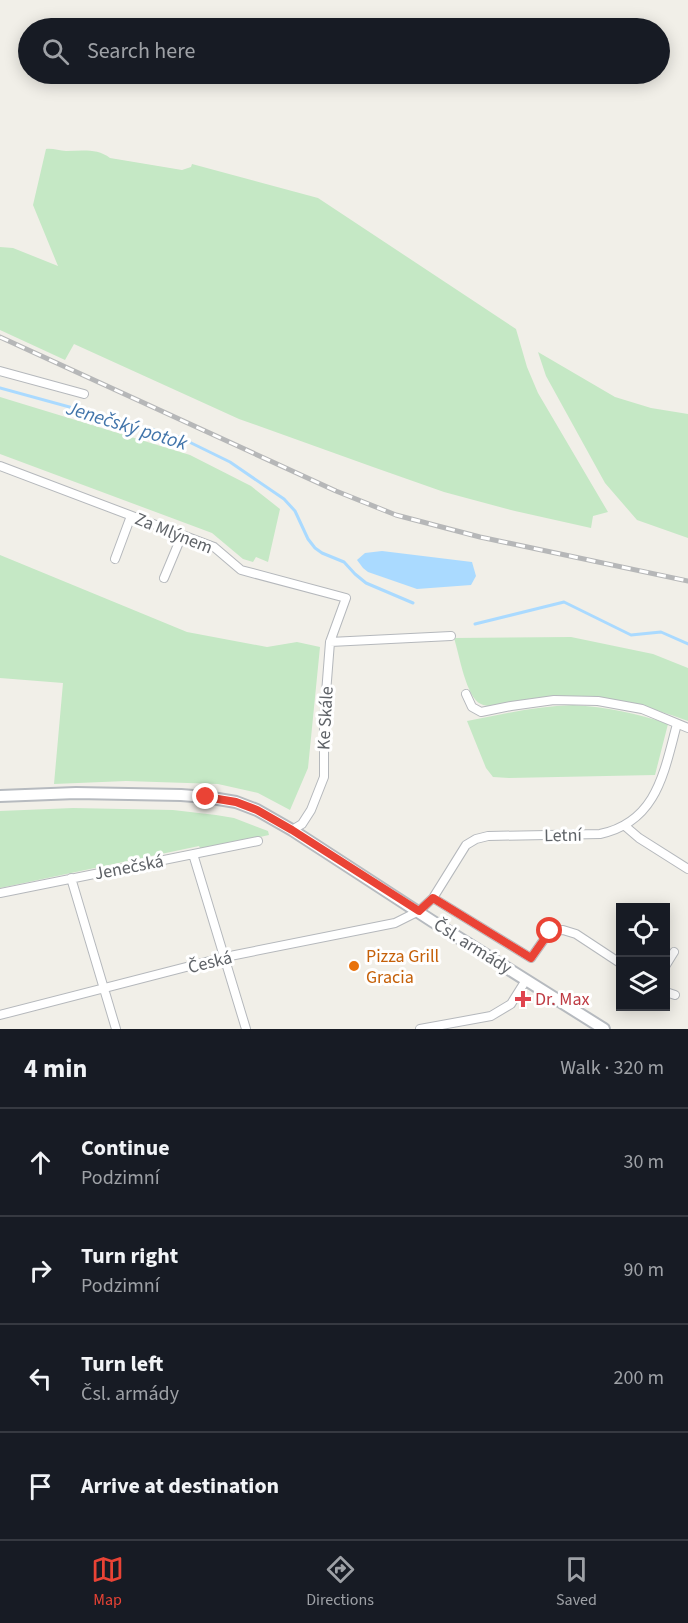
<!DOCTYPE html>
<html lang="en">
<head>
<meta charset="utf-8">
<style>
  :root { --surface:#171b24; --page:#20242c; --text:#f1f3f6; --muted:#9ea1a6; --line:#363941; --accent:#ea4335 }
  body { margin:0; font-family:"Source Sans 3",sans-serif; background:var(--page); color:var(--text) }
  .controls { position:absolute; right:18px; bottom:18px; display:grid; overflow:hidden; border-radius:0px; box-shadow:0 3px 15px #0003 }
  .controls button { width:54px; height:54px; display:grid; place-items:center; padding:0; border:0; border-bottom:2px solid var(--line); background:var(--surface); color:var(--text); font:30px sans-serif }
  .stop { position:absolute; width:18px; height:18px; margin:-14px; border:4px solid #ea4335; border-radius:50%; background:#fff }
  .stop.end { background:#ea4335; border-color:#fff; box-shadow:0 2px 6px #0008 }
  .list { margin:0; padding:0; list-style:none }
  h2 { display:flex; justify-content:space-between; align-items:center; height:78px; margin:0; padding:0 24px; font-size:26px }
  h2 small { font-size:20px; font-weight:400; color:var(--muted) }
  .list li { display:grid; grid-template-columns:39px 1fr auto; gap:18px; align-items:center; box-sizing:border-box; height:108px; padding:0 24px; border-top:2px solid var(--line) }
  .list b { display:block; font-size:22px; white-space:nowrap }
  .list p { margin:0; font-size:20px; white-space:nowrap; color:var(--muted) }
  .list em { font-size:20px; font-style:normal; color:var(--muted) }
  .icon { flex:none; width:33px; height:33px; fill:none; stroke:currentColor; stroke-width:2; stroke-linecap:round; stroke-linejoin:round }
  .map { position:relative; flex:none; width:688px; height:1029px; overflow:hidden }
  .search { position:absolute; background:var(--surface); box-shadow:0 3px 15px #0003; left:18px; right:18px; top:18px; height:66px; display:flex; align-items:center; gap:15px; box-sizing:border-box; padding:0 21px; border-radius:33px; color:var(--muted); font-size:22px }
  .sheet { height:510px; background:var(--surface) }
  nav { display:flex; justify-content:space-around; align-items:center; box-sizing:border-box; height:84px; border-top:2px solid var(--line); background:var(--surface); font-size:16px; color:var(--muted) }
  nav a { display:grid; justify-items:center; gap:3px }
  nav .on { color:var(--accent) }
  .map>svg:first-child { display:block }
  .green { fill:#c5e8c5 }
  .water { fill:#aadaff }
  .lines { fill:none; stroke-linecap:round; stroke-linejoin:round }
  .stream { stroke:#aadaff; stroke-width:3 }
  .street-casing { stroke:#b5b8bc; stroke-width:10 }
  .secondary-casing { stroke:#b6babf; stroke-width:14 }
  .street { stroke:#fff; stroke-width:8 }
  .secondary { stroke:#fff; stroke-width:10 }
  .rail-casing { stroke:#b6b7b8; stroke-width:5 }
  .rail { stroke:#fff; stroke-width:3; stroke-dasharray:9; stroke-linecap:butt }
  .route { stroke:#ea4335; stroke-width:8 }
  .food-dot { fill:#e8710a; stroke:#fff; stroke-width:2 }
  .health-dot { fill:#e0444e; stroke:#fff; stroke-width:2 }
  .labels { text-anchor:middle; stroke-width:6; stroke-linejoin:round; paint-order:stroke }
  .street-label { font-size:18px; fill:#5f6368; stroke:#fff }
  .food-label { font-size:18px; fill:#c56008; stroke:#fff; text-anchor:start }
  .health-label { font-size:18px; fill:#be3a42; stroke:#fff; text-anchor:start }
  .water-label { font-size:20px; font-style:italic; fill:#4174aa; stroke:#fff }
</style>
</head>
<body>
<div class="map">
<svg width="688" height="1029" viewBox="0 0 688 1029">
  <rect width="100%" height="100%" fill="#f1efe8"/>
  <!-- green -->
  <path class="green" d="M46,149C53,148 59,151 66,151C81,151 97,148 110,158L182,170L191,167L192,164L318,198L516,329L527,367L538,393L608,512L593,516L591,528L515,511L444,492L373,467L239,419L74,344L65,360L0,330V247L13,248L58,266L33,205Z
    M538,352L615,397L651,408L688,414V538L637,520L605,483L546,376Z
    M0,397L190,455L251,486L280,509L268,562L256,557L253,562L243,559L212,533L0,454Z
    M0,555L187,632L267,647L297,642L320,647L308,768L290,810L258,793L218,784L126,781L54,784L63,683L0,678Z
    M571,637L653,654L688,668V721C647,706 607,695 563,696C549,696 535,698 522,700C510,701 493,710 481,704C466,698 459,653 454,638Z
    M573,705C606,707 637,713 668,724L655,775L509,778L493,777L486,768L467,721C503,714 537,706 573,705Z
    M73,808L173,810L216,815L234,818L268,831L269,835L201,850L199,846L0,888V811Z"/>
  <!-- water -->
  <path class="water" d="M382,551L472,562L476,576L471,585L417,589L368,572L363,568L357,560L365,553Z"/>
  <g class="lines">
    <!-- stream -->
    <path class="stream" d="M0,388L179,437L230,462L284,499L295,511L308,539L315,548L322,553L344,562L355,574L366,583L413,603
      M475,624L564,602L631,635L661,632L688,644"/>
    <!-- street casing -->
    <g class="street-casing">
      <path id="street" d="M0,371L84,394
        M0,466L214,547L241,570L346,598L330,642L324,719V777L311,810L302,824L292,830
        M115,559L131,516
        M164,578L182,535
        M330,642L451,636
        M466,694L472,707L481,712L511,706L554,700L598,701L642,709L688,728
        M625,826L639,838L688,869
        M193,854L246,1029
        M71,878L116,1029
        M0,893L258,841
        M433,898L531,958L550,931L563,930L576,934L620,963
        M666,965L674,952
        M666,992L675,995
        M0,1015L225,957L395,923L419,911L433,898L466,845L476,839L488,836L600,834C657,822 664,772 677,724
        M420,1029L491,1016L511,1004L526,980"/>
    </g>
    <!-- secondary casing -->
    <g class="secondary-casing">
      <path id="secondary" d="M0,796L76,793L181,795L206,797L236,802L257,810L292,830L432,921L604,1029"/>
    </g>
    <!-- street -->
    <use href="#street" class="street"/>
    <!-- secondary -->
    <use href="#secondary" class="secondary"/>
    <!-- rail casing -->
    <g class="rail-casing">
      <path id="rail" d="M0,337L336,491L396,515L480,537L688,581"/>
    </g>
    <!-- rail -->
    <use href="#rail" class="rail"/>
  </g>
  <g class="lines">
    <!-- route -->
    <path class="route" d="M206,797L236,802L257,810L292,830L419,911L433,898L531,958L550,931"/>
  </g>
  <!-- markers -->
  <circle class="food-dot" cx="354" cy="966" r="6"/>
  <path class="health-dot" d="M520 990h6v6h6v6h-6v6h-6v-6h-6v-6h6z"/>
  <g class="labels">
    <!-- street labels -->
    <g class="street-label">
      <text transform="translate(174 533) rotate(22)" y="6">Za Mlýnem</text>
      <text transform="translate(325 718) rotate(-87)" y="6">Ke Skále</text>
      <text transform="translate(563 835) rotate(-1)" y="6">Letní</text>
      <text transform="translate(129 867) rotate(-11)" y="6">Jenečská</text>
      <text transform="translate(473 946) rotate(32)" y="6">Čsl. armády</text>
      <text transform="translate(210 962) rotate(-14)" y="6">Česká</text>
    </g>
    <!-- food labels -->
    <g class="food-label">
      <text x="366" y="962">Pizza Grill<tspan x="366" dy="21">Gracia</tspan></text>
    </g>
    <!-- health labels -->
    <g class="health-label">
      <text x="535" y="1005">Dr. Max</text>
    </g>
    <!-- water labels -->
    <g class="water-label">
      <text transform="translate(127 425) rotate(17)" y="7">Jenečský potok</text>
    </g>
  </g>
</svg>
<div class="controls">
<button><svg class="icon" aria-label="locate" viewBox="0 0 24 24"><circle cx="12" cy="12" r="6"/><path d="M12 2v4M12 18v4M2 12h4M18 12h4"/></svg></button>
<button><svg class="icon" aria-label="layers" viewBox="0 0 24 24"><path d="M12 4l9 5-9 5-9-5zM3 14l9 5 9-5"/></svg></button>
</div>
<div class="stop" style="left:550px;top:931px"></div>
<div class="stop end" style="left:206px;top:797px"></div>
<div class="search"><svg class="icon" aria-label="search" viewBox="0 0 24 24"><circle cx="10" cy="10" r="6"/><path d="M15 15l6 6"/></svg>Search here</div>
</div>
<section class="sheet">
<h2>4 min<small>Walk · 320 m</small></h2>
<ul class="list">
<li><svg class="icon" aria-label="ahead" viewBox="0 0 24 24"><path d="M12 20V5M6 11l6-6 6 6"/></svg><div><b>Continue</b><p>Podzimní</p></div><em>30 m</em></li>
<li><svg class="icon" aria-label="right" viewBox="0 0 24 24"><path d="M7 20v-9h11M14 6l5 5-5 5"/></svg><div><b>Turn right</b><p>Podzimní</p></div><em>90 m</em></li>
<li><svg class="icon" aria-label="left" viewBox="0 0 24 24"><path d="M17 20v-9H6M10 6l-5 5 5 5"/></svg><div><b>Turn left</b><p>Čsl. armády</p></div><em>200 m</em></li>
<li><svg class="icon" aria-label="arrive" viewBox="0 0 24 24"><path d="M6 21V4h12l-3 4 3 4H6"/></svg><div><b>Arrive at destination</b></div></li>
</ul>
</section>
<nav>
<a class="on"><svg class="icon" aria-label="map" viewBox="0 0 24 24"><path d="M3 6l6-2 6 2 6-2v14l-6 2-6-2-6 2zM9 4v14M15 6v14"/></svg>Map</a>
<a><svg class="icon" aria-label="directions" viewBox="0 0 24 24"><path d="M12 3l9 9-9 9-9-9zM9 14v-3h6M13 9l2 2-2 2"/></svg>Directions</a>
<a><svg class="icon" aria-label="saved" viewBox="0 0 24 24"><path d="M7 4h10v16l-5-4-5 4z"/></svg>Saved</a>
</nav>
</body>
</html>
